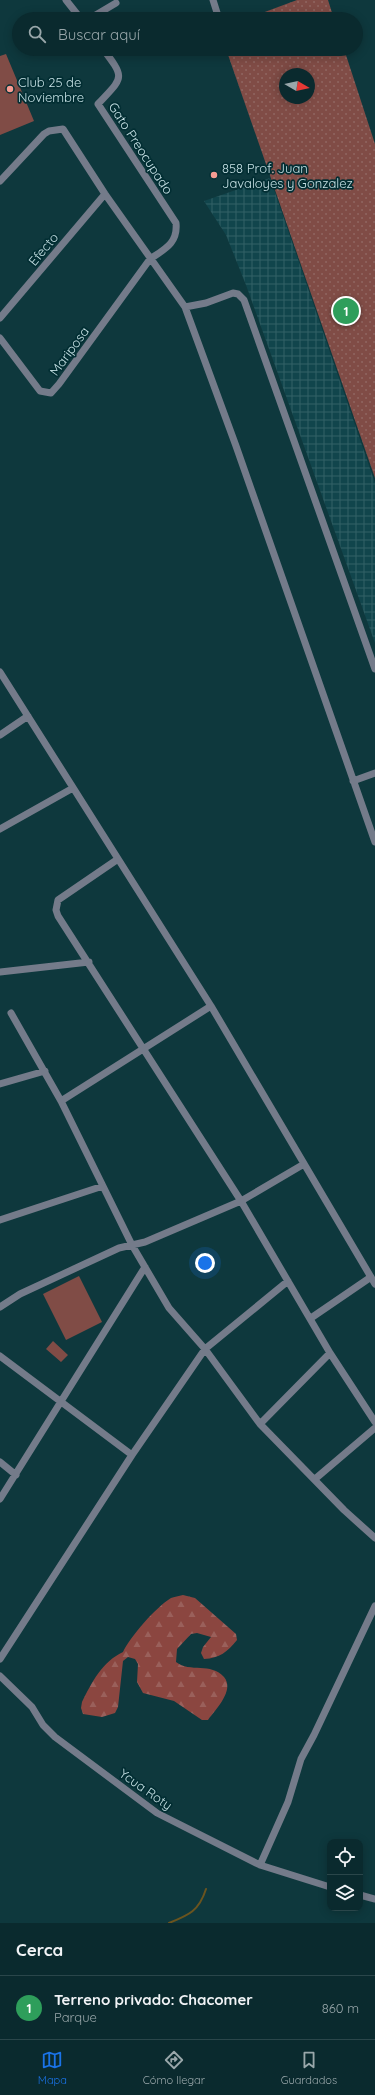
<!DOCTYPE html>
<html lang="es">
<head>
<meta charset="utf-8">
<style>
  :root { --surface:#0a2a2e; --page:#133236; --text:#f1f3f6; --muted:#99a7aa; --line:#2a464a; --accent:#1a73e8 }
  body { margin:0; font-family:Quicksand,sans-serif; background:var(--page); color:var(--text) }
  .controls { position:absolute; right:12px; bottom:12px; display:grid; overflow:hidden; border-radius:8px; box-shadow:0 2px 10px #0003 }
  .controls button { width:36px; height:36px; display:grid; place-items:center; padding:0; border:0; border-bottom:1px solid var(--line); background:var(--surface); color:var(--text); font:20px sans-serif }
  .compass { position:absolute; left:279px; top:68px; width:36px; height:36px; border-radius:50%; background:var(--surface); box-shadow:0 2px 10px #0003; rotate:99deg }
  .you { position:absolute; left:205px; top:1263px; width:14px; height:14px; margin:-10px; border:3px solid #fff; border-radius:50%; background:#1a73e8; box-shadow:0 0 0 6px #1a73e833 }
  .badge { display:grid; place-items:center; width:26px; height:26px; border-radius:50%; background:var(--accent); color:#fff; font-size:13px; font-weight:700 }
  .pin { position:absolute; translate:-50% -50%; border:2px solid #fff; box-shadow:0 1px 4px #0006 }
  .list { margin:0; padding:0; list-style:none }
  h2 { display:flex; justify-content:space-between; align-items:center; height:52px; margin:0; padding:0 16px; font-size:17px }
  h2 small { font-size:13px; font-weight:400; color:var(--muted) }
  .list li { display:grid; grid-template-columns:26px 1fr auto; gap:12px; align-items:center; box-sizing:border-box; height:64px; padding:0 16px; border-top:1px solid var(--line) }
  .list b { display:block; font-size:15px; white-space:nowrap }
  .list p { margin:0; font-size:13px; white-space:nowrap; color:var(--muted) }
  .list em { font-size:13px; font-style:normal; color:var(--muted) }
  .icon { flex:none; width:22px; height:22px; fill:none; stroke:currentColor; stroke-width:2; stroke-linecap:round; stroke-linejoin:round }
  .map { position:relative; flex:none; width:375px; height:1923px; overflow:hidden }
  .search { position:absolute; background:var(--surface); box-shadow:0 2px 10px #0003; left:12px; right:12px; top:12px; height:44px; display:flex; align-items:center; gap:10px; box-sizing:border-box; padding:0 14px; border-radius:22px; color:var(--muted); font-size:15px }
  .sheet { height:116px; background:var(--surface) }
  nav { display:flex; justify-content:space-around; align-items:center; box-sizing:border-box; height:56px; border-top:1px solid var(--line); background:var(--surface); font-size:11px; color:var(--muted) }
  nav a { display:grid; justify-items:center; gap:2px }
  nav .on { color:var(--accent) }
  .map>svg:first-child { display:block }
  .industrial { fill:url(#industrial-grid) }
  .forest { fill:url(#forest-firs) }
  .park { fill:url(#park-dots); fill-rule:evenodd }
  .pitch { fill:#804c46 }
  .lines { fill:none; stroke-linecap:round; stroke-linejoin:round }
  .stream { stroke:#6a541f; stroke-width:2 }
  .minor { stroke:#747b8a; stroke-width:7 }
  .poi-dot { fill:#f59c92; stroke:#022e33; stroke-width:1.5 }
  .labels { text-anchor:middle; stroke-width:3.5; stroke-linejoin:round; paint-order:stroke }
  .poi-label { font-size:13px; fill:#c6e0e4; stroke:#022e33; text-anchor:start }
  .street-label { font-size:13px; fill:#c6e0e4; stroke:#022e33 }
</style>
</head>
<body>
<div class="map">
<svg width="375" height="1923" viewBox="0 0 375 1923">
  <defs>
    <pattern id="industrial-grid" width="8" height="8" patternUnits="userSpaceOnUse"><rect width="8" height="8" fill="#11454c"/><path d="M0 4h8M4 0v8" fill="none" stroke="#326066"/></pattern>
    <pattern id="forest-firs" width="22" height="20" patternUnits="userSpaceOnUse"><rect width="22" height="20" fill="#8b4640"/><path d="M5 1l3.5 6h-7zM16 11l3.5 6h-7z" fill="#9a605b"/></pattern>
    <pattern id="park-dots" width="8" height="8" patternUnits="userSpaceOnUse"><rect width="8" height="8" fill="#804c46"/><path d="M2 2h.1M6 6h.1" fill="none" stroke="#906661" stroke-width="1.8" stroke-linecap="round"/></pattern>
  </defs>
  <rect width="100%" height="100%" fill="#0e383d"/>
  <!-- industrial -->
  <path class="industrial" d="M270,178L375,483V643L246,285L226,235L204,201Z"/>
  <!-- forest -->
  <path class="forest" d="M183,1595L195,1598L236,1634L237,1640C227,1652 220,1658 204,1659L201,1653L203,1647L211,1637L197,1633L191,1634L177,1649L176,1662C190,1673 211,1662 224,1677C235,1690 216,1709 208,1720H202L174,1701L143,1693L137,1682L138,1664L135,1659L128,1657L123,1661L118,1707L115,1713L102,1717L83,1714L81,1708L82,1702C92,1682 102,1662 123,1652C130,1637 156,1607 171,1598C174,1597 179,1596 183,1595Z"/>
  <!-- park -->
  <path class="park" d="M297,0H328L334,19H246Z
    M226,49H344L375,144V478ZM285,74H309V98H285Z"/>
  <!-- pitch -->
  <path class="pitch" d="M6,54L34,121L0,135V56Z
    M79,1276L102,1322L66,1340L43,1294Z
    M53,1341L68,1355L61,1362L46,1349Z"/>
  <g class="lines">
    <!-- stream -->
    <path class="stream" d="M169,1923C189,1915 199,1911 206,1889"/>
    <!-- minor -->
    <path class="minor" d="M66,0L81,19
      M213,0L219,19
      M89,19L116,3
      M0,181L44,134L49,131L63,129L105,194L185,307L236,446L375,842
      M185,307L206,303L233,293L238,294L244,300L375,669
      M0,318L105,194
      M0,338L40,391L51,393L59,384L150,259C165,249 178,243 176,223L98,104C123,77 126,79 103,49
      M0,672L211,1006L375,1284
      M0,735L28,716
      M353,781L375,773
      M0,829L73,788
      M118,859L58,900L56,910L58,916L241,1201L330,1353L375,1422
      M0,972L89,962
      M11,1013L61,1101L132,1245L169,1308L205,1349L260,1424L344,1510L375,1538
      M0,1084L45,1071
      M61,1101L211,1006
      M0,1220L103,1186
      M0,1307L20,1294L119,1248L145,1242L241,1201L304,1164
      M311,1318L371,1277
      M0,1356L132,1455
      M260,1424L330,1353
      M0,1462L16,1475
      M315,1479L375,1428
      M0,1499L145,1267
      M0,1659L132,1455L205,1349L288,1281
      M0,1676L32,1707L43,1725L55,1737L157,1813L260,1865L330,1887
      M260,1865L288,1802L301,1759L314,1735L375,1606
      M360,1895L375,1899"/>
  </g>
  <!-- markers -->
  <g class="poi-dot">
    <circle cx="10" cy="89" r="4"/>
    <circle cx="214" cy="175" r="4"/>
  </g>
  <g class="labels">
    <!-- poi labels -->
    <g class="poi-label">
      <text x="18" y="87">Club 25 de<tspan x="18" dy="15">Noviembre</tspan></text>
      <text x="222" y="173">858 Prof. Juan<tspan x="222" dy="15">Javaloyes y Gonzalez</tspan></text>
    </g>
    <!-- street labels -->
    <g class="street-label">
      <text transform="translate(141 148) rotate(57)" y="5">Gato Preocupado</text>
      <text transform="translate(43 249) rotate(-50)" y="5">Efecto</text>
      <text transform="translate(69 351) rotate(-54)" y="5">Mariposa</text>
      <text transform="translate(146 1789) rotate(35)" y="5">Ycua Roty</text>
    </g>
  </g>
</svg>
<div class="controls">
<button><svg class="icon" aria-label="locate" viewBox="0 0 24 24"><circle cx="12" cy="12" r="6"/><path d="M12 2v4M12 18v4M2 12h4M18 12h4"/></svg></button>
<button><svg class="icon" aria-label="layers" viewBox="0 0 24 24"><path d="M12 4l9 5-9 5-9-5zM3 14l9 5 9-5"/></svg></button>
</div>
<svg class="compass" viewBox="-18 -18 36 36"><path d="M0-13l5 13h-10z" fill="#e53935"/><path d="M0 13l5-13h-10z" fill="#99a7aa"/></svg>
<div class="you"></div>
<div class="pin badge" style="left:346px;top:311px;background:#2e9e5b">1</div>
<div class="search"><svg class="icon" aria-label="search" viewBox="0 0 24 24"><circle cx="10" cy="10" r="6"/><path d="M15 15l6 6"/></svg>Buscar aquí</div>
</div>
<section class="sheet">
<h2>Cerca<small></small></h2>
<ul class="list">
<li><span class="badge" style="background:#2e9e5b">1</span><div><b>Terreno privado: Chacomer</b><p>Parque</p></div><em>860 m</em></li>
</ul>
</section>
<nav>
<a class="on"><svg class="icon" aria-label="map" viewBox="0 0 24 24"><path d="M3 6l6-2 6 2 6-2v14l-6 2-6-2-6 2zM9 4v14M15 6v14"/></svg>Mapa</a>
<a><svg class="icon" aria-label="directions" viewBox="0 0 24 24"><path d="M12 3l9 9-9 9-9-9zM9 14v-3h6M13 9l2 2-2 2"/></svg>Cómo llegar</a>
<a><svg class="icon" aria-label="saved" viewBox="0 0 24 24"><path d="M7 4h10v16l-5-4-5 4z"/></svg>Guardados</a>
</nav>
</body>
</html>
